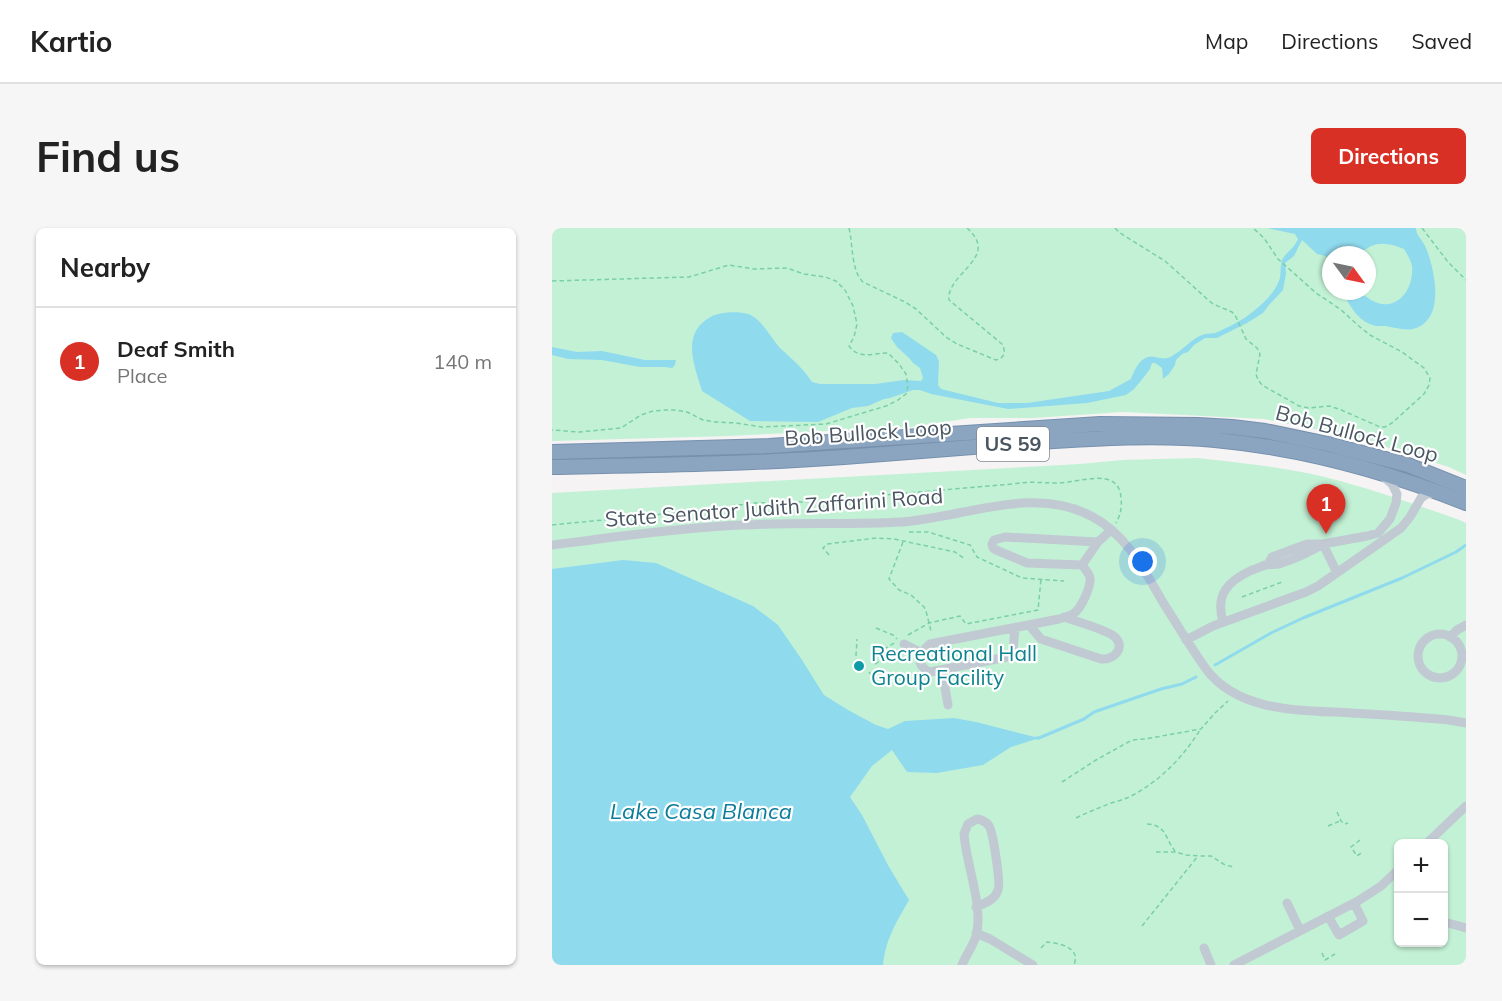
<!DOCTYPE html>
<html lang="en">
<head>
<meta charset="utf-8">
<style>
  :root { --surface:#fff; --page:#f6f6f6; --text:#222; --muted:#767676; --line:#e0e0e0; --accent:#d93025 }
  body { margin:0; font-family:Mulish,sans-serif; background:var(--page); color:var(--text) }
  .controls { position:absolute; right:18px; bottom:18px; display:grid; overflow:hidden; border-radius:9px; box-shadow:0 2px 4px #0004 }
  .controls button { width:54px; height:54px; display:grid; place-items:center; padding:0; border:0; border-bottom:2px solid var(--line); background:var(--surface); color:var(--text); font:30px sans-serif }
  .compass { position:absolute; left:770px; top:18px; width:54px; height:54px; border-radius:50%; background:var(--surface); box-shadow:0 2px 4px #0004; rotate:123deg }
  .you { position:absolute; left:591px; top:334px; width:21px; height:21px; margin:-15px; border:4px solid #fff; border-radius:50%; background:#1a73e8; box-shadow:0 0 0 9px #1a73e833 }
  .badge { display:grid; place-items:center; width:39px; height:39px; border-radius:50%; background:var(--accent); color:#fff; font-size:20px; font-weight:700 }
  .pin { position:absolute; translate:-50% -50px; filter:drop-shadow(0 2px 3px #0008) }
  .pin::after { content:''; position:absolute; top:32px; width:21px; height:18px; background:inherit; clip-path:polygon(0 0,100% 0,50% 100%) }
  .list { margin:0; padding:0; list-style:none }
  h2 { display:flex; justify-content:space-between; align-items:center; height:78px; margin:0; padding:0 24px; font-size:26px }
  h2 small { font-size:20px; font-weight:400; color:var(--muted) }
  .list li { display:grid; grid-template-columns:39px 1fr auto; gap:18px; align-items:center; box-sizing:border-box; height:108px; padding:0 24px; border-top:2px solid var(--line) }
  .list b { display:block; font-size:22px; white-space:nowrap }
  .list p { margin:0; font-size:20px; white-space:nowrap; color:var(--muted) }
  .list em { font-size:20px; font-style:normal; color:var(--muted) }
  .map { position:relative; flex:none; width:914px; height:737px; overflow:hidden; border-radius:9px }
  header { display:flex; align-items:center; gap:36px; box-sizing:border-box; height:84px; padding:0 30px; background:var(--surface); border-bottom:2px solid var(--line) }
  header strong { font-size:28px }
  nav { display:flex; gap:33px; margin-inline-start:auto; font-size:21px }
  .intro { display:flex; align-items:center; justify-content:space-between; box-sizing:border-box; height:144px; padding:0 36px }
  h1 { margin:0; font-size:42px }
  .button { padding:15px 27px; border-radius:9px; background:var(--accent); color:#fff; font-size:21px; font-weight:700 }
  main { display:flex; gap:36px; padding:0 36px }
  aside { flex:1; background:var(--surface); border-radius:9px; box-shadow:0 2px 4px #0004 }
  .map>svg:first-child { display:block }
  .green { fill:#c3f1d5; fill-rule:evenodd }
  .water { fill:#90daee }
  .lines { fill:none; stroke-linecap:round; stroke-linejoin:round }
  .stream { stroke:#90daee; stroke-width:3 }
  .highway-casing { stroke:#7690ad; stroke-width:16 }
  .path { stroke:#7ad0a6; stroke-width:1.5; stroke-dasharray:4.5 3; stroke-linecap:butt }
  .minor { stroke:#c1cad2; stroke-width:9 }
  .highway { stroke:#8ba5c1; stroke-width:14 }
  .culture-dot { fill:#0f9aa8; stroke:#fff; stroke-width:2 }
  .labels { text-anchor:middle; stroke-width:4.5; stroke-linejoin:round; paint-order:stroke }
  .shield { fill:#fff; stroke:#808990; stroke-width:1.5 }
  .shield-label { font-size:20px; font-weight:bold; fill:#4a5661 }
  .street-label { font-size:21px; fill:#4a5661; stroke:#fff }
  .culture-label { font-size:21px; fill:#0d838f; stroke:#fff; text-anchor:start }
  .water-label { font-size:22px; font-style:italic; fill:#0c7c9b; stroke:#fff }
</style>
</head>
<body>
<header>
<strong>Kartio</strong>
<nav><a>Map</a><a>Directions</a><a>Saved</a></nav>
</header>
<div class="intro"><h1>Find us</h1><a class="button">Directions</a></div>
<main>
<aside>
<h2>Nearby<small></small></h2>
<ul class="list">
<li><span class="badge">1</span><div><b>Deaf Smith</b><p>Place</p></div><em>140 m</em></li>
</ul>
</aside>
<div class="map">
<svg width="914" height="737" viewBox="0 0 914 737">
  <rect width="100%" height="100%" fill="#f5f3f3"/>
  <!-- green -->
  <path class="green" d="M0,0H914V247L897,239L803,209L712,191L571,184L481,190H418L359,199L177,208L0,213ZM779,27H815V63H779Z
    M645,230C682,234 719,238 755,245C806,256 856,274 905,291L914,295V737H0V265L528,236L570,232ZM846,616H892V714H846Z"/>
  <!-- water -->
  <path class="water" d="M715,0H864C864,8 871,12 874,20C883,42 894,93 861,101C851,103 842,99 833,98C833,98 825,98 824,98C806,94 798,78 790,63H809C811,67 815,69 819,72C844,86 862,62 860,38C859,32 855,26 852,21C836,14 820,12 808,27H779V33L773,28L765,26L750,12L742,28L733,35L734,45L731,62L717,77L711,85L695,95L665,110H653L642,117L636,124L630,126L624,132L623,137L617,146L611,151L610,140L603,135H600L598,141L592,149L582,161L574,167L535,175L456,181L379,166L368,162H361L338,170L332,171L316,178L300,180L266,194L198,193L150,163C142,136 128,105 160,88C169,84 186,83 196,86C209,90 219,110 228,120C240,131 251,140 260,154L268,156H323L352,152L369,153L371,150L368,140L361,135L357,130L345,119L339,110L341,105L350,104L384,127L387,133L386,157L389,161L446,175H475L557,163L579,151C582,142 590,125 603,129C609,130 614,132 620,128C631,122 638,112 650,107C654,105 658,106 663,105C675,100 693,91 703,82C713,74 724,63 728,50C729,44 728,38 730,32C733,25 742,21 746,11L743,6Z
    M0,119L25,124L50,123L93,132H124L123,137L120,140L113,139H88L50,132L16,131L0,127Z
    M71,332L104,335L201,378L226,397L250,432L272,467L296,482L324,497L336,501L353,493L402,490L424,494L487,510L459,519L431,537L385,545L355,544L340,522L320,538L298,569L310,587L337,639L357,672C344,695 334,710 331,737H0V341Z"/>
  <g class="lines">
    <!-- stream -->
    <path class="stream" d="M663,437L719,405L751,390L850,350L904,324L914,317
      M484,510H487L532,491L542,484L609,461L630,456L644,449"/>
    <!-- highway casing -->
    <g class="highway-casing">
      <path id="highway" d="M0,224L217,218L548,196L646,197L680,199L713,203L776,216L856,237L914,260
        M0,239C98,237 195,236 292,229C352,224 413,220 473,215C536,211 600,206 663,212C750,220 834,243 914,275"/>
    </g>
    <!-- path -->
    <path class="path" d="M297,0C301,16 299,43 311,54L353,74L364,81L394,109L405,116L444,132C453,130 454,123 450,116L397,72C394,45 449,30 415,0
      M563,0L568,5L613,33L654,70L661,76L680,84L684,89L694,111L705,120L708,126L704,146L706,152L710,157L747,178L757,180L777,178L787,181L828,199H833L840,195L872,166L877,157L878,150L872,140L850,124L818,107L808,99L788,81L764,65L726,31L712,10L701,0
      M870,0L896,34L914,52
      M0,53L137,49L177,37L202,41L235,40L252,46L273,49L284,53L293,62L301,78L305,96L302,109L297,118C307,132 321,125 336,125L347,136L354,146L356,158L354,166L346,172L334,178L274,196L210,199L184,195L164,194L151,192L135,184L124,182H114L101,183L89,187L69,200L27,204L0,202
      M0,297L112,286L203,275L250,274L460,256C478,253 489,255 506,255C527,255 566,238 569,269C570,279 569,286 564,295
      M357,304H376L418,317L425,329L470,350L512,353
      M351,314L337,351L347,362L359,367L372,379L374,383L379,403
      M277,327L271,320L275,316L324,310L342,311L403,324L413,331
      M690,369L730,354
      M324,400L341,407L345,411
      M356,407L377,395L408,388L414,396L486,382L489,351
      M304,428L305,411
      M319,429L344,414
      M323,436L345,422
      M317,444L330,461
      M510,554L544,532L580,512L593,511L649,501L663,485L676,473
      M785,584L789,593L793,596L796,595
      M524,590C536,584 547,580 559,575C566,573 574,571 581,567C609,552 632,528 648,502
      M595,596C615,597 613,611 623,623
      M776,598L788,593
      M808,612L799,619L805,628L809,625
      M604,624H624L634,627L648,628H659L673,637L682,639
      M590,698L646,628
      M489,720L495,714C504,715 519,717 523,727C524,729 523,734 522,737
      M770,725L773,732L783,726"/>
    <!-- minor -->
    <path class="minor" d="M771,316L785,345
      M0,317C63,309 127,300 190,297C243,294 296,297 349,294C411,290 482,256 541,289C576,308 593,344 612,376C626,398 639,420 654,441C687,485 750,482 800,485C832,487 865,489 897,492L914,495
      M716,336L720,329L755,316H771L815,308L826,305L838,291L844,275L845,266L840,256L832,249
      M530,337L546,314
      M671,394C663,366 676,353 700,342C705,341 709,338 714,337C718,336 723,337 727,336C743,331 758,324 771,316
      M477,397L489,411L549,431C562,432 574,420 563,409C556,402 523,393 512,389
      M463,400L461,424L455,429L378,444C362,437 367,425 378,416L507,391C511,390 517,388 521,386C529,381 539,359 538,350C537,345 533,341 530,337L475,335L444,322L441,320L440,316L442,312L453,309L546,314L559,302
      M866 428a22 22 0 1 1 44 0a22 22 0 1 1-44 0Z
      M898,409L905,402L914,397
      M634,412L661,398L754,364L766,358L849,300L858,289L869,270L875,266L885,265
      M352,416L370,425
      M390,442L396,477
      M874,616L914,578
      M735,675L748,702
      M776,688L787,707L811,693L802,675
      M892,694L914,700
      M424,705L438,711L481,737
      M652,720L659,737
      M410,737C414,727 421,718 424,708C432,679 414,636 412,606L416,596L425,591C430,592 434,593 437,598C441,604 449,656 446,662C443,672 433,675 424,679
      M682,737L806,673L829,658L846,642"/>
    <!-- highway -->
    <use href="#highway" class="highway"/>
  </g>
  <!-- markers -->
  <circle class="culture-dot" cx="307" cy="438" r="6"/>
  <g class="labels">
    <!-- shield labels -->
    <rect class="shield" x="425" y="199" width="72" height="34" rx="4.5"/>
    <g class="shield-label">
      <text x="461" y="223">US 59</text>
    </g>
    <!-- street labels -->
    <g class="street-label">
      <text transform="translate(316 205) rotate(-4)" y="7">Bob Bullock Loop</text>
      <text transform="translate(805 206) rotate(15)" y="7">Bob Bullock Loop</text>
      <text transform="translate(222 280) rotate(-4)" y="7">State Senator Judith Zaffarini Road</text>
    </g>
    <!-- culture labels -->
    <g class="culture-label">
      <text x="319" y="433">Recreational Hall<tspan x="319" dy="24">Group Facility</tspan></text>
    </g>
    <!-- water labels -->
    <g class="water-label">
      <text x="149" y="591">Lake Casa Blanca</text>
    </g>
  </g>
</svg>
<div class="controls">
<button>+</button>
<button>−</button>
</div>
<svg class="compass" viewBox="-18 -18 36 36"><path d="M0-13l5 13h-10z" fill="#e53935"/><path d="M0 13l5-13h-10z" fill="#767676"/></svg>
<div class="you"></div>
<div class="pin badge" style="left:774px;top:306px">1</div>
</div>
</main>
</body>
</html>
